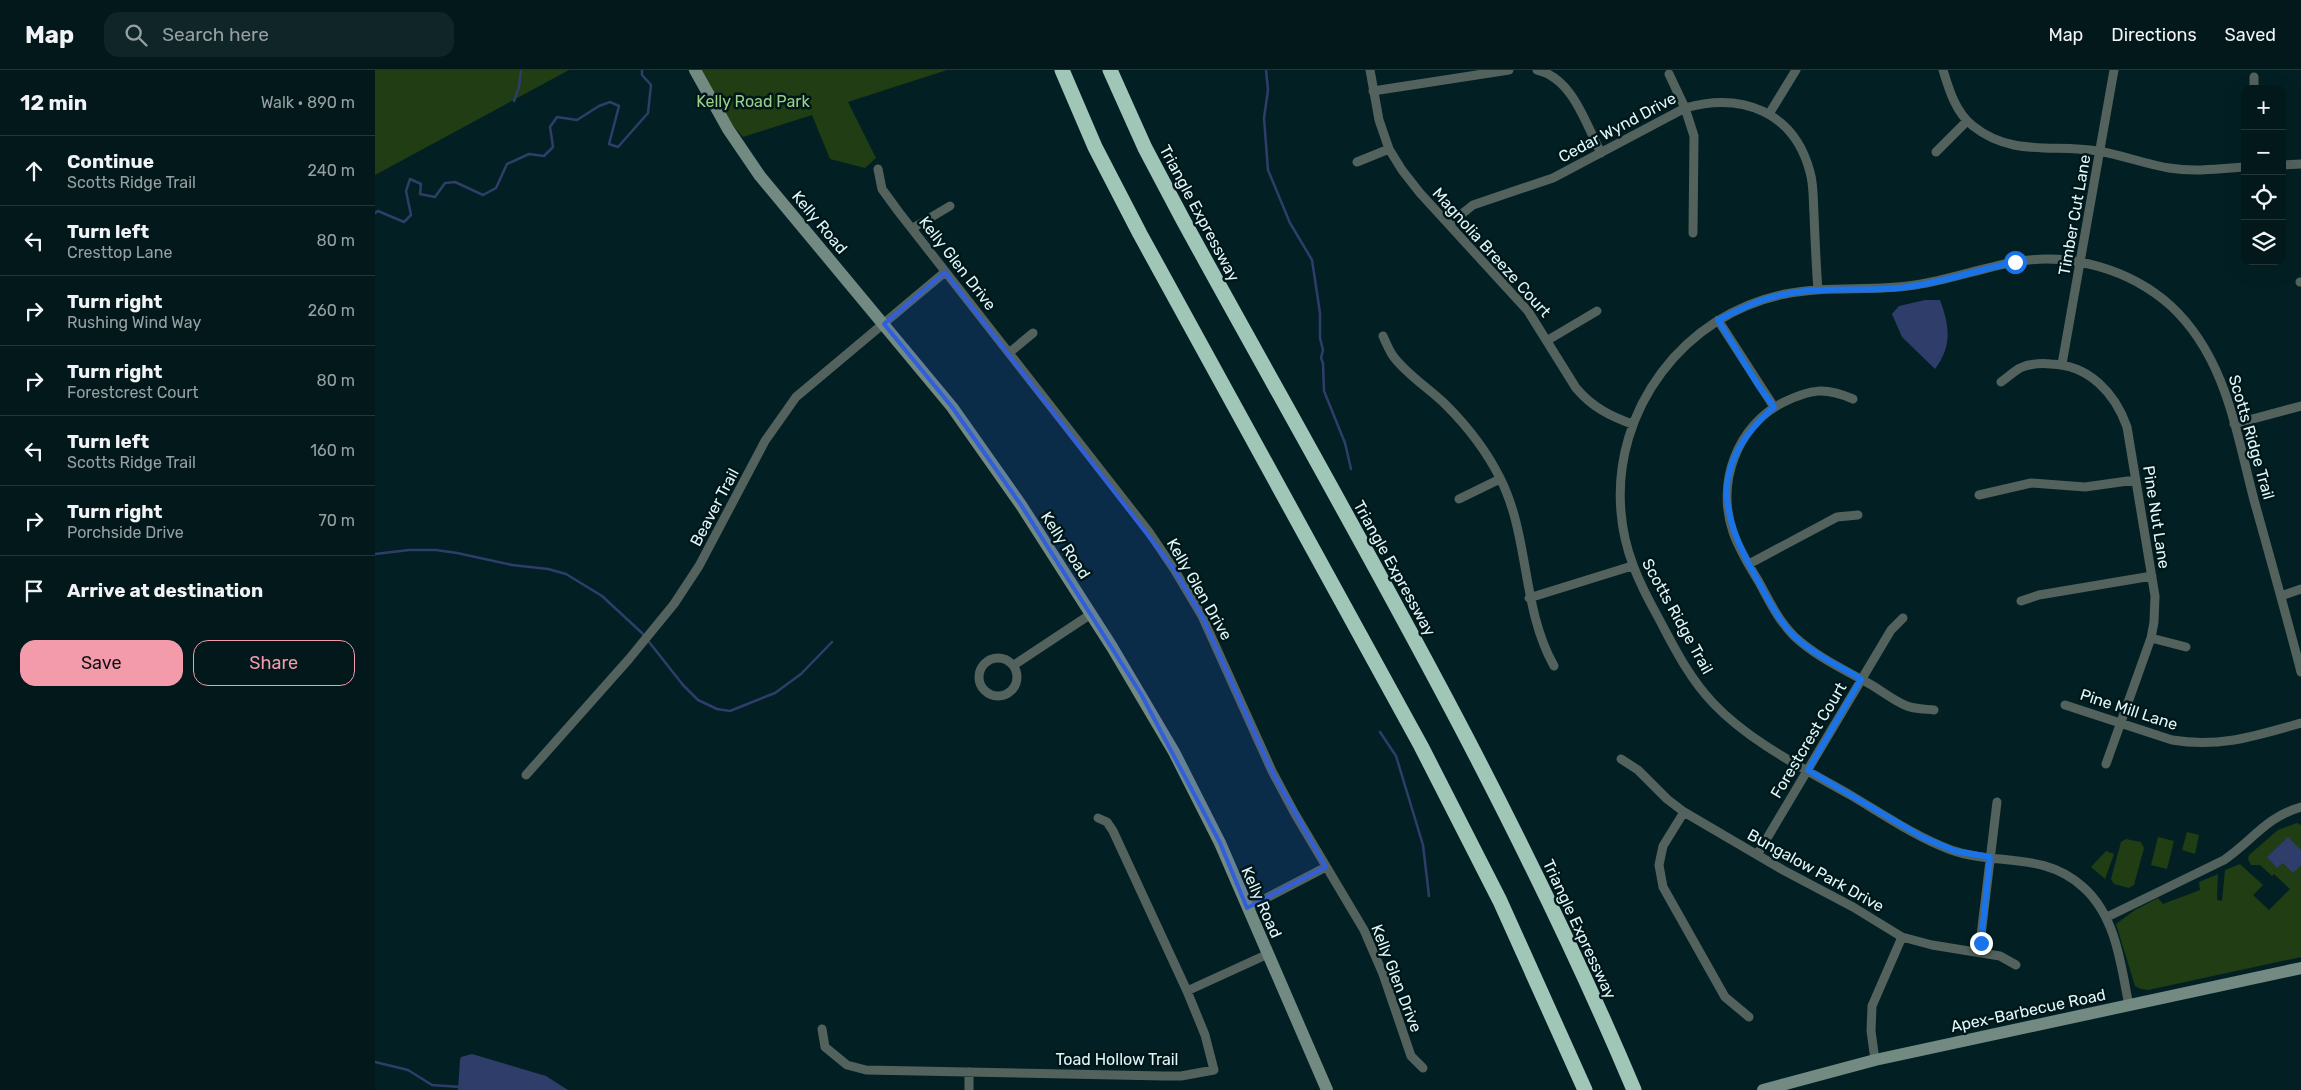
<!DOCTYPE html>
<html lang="en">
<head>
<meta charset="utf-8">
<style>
  :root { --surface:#02181a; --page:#102527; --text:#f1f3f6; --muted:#96a0a2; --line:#233739; --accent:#f39aab }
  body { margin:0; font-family:Rubik,sans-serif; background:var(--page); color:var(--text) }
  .controls { position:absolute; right:15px; top:15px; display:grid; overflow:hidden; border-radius:10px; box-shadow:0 5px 20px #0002 }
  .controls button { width:45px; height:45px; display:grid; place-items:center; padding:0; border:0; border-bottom:1px solid var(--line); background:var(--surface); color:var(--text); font:25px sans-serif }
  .stop { position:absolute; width:15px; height:15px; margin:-11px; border:4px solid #1a73e8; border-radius:50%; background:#fff }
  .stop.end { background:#1a73e8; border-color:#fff; box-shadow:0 1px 5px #0008 }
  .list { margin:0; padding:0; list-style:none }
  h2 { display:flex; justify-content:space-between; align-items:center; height:65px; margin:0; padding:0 20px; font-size:21px }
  h2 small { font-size:16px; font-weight:400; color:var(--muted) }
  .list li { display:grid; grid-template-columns:32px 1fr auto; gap:15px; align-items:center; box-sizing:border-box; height:70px; padding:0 20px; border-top:1px solid var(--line) }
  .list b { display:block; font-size:19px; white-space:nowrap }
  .list p { margin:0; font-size:16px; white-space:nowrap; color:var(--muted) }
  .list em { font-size:16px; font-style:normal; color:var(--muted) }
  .actions { display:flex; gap:10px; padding:15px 20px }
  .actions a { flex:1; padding:11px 0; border:1px solid var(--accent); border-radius:15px; text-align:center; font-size:18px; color:var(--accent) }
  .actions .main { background:var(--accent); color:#111 }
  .icon { flex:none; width:28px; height:28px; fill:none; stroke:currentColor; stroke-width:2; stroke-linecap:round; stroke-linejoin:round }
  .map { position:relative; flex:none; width:1926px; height:1020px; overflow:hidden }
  header { display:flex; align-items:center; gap:30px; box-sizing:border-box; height:70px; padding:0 25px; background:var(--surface); border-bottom:1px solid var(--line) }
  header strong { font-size:24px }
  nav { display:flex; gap:28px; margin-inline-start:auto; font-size:18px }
  .search { width:350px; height:45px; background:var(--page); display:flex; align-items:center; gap:12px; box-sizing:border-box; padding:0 18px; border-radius:15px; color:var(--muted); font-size:19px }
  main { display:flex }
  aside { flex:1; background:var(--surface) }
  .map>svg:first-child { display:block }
  .green { fill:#203d13 }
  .water { fill:#2e3d6a }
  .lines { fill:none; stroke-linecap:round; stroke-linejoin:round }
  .stream { stroke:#2e3d6a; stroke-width:2.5 }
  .street { stroke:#53625c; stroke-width:9 }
  .secondary { stroke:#728a81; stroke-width:12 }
  .highway { stroke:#a0c6b8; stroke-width:15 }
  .route { stroke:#1a73e8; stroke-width:6 }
  .marked { fill:#315fdb; fill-opacity:0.2; stroke:#315fdb; stroke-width:4; stroke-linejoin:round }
  .labels { text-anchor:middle; stroke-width:5; stroke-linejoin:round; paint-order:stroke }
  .park-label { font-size:16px; fill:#9cd089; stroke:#00171a }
  .street-label { font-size:16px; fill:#e1f6f8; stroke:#00171a }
</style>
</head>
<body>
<header>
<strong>Map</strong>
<div class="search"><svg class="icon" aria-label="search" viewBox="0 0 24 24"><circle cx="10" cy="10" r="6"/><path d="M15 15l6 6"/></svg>Search here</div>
<nav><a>Map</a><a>Directions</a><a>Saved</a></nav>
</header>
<main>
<aside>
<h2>12 min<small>Walk · 890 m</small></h2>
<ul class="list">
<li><svg class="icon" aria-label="ahead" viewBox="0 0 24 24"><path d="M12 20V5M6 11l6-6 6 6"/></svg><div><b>Continue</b><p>Scotts Ridge Trail</p></div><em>240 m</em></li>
<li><svg class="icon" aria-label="left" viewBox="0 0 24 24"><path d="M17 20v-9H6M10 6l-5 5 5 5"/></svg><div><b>Turn left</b><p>Cresttop Lane</p></div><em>80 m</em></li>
<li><svg class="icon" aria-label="right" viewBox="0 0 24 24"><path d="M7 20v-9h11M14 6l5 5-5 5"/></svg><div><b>Turn right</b><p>Rushing Wind Way</p></div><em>260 m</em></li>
<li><svg class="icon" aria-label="right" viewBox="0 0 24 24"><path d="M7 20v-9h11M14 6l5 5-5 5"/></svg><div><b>Turn right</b><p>Forestcrest Court</p></div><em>80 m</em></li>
<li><svg class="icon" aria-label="left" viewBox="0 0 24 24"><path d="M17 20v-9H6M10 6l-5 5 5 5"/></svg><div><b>Turn left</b><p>Scotts Ridge Trail</p></div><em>160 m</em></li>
<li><svg class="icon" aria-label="right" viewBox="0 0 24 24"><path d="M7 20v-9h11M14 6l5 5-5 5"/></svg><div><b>Turn right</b><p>Porchside Drive</p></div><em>70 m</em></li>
<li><svg class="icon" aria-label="arrive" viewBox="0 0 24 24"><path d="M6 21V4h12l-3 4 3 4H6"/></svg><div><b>Arrive at destination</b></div></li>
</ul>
<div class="actions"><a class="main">Save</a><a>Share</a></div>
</aside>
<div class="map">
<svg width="1926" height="1020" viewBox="0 0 1926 1020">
  <rect width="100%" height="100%" fill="#022023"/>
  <!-- green -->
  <path class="green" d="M0,0H194L0,105Z
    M313,0H572L473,32L501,88L490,98L455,89L437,45L368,67L322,14Z
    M1922,753L1926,755V887L1773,920L1766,919L1760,916L1741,854L1760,840L1783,828L1788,834L1825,820L1824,812L1843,804L1842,830L1847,831L1850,800L1865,794L1888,815L1878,825L1894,840L1915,819L1899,804L1897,806L1885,795H1876L1873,789L1874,785L1903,760Z
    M1812,762L1824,765L1820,784L1807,780Z
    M1783,767L1799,771L1792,799L1776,795Z
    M1751,769L1766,772L1769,778L1759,815L1754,818L1739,814L1736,809L1746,772Z
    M1731,781L1739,784L1730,809L1716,797Z"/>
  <!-- water -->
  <path class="water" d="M1550,230H1565C1575,257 1577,276 1560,299L1527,267L1517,244L1524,236Z
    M1913,767L1926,780V795L1918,803L1908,793L1902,798L1892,787Z
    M97,984L171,1006L193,1020H83L85,990L86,987Z"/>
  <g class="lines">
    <!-- stream -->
    <path class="stream" d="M891,0L893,20L889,48L893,100L915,153L937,190L945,243V268L948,280L946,288L948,293L949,321L970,373L976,399
      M139,31L144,17L146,0
      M0,143L3,141L29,152L36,145L31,121L35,109L46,114L45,124L60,127L70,113L80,112L108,125L121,118L132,94L154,84L169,86L178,77L175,57L182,47L202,50L224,36L235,32L244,36L234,74L243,77L273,43L276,15L267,5V0
      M0,484L34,480H61L82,483L137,495L173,499L191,504L227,526L267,563L308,615L323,630L342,639L355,641L400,623L426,604L457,572
      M1005,662L1021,686L1048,775L1054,826
      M0,992L33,1000L57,1015L86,1017"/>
    <!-- street -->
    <path class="street" d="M995,0L1004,50L1014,79L1027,100L1045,123L1153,241L1201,318C1217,337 1235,346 1257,354
      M1162,0C1198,8 1211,55 1226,83
      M1568,0C1574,20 1581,43 1598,56C1637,87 1678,74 1723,81C1747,85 1770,94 1794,98C1819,102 1844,99 1870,97
      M1294,4L1310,38L1319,66L1318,163
      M1879,7V19
      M998,21L1134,0
      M1394,44L1421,0
      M1561,82L1592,51
      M982,92L1014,79
      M1907,95L1926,94
      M503,99L507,119L523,141L774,462L799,499L827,546L897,701L920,744L989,860L1008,904L1036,986L1048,998
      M1074,154L1098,135L1178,108L1310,38C1366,22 1419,41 1435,102C1439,116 1438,130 1439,144C1440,169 1441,195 1443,220
      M538,158L575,136
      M1925,212H1926
      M1343,250L1399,337
      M1008,266C1011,273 1014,280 1018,286C1032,305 1055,319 1071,335C1093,357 1111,380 1125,408C1155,467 1146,537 1179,596
      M1173,270L1222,241
      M634,283L658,263
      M1687,294L1739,0
      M1626,312C1632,308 1638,302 1645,298C1654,294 1666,293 1676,294C1714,295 1740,323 1752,357L1780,526L1779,552L1776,568L1731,694
      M1478,329C1450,317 1436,319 1409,332C1362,355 1341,413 1358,462C1364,479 1374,496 1384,512C1394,531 1404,551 1419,566C1440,586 1468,599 1493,613C1506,620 1519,631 1532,636C1540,639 1550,639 1559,640
      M1859,354L1926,336
      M1604,425L1656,413L1710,417L1760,410
      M1084,429L1125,409
      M1374,494L1462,447L1483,445
      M1906,526L1926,519
      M1154,528L1257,496
      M1646,531L1664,525L1777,506
      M1776,568L1811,577
      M604 607a19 19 0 1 1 38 0a19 19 0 1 1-38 0Z
      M639,595L716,544
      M1690,635L1797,670C1845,678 1880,666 1926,653
      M1246,689L1263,700L1292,729L1309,742L1408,800L1478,837L1527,867L1557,875L1625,886L1641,895
      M151,705L254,589L299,534L324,496L390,371L421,327L570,202
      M1309,742L1288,776L1284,795L1288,817L1350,927L1374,947
      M1382,785L1516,560L1528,548
      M872,838L951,797
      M1732,847L1849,790C1877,771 1891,747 1926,737
      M1604,882L1622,732
      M812,921L893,884
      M1754,936C1746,895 1741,846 1708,817C1668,781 1622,796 1576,780C1541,767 1509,745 1477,726C1430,699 1376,673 1338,633C1314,608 1299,577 1283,547C1264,513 1249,481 1246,442C1237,340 1309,244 1410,224C1453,215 1497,222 1540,215C1574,210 1606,198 1640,192C1695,182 1755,199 1796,236C1851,287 1861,362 1879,430C1895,487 1911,544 1926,602
      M447,959L450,977L472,995L491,1000L789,1006H806L839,1000L830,965L812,921L738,761L732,752L723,748
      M1500,990L1496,961L1497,936L1527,867
      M594,1002V1020"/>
    <!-- secondary -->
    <path class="secondary" d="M320,0L353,59L385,106L577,337L646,435L737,577L799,682L845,773L952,1020
      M1388,1020L1500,990L1926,898"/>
    <!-- highway -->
    <path class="highway" d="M687,0L720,77L765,164L1046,676L1125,831L1210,1020
      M735,0L770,78L807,148C964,435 1132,718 1259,1020"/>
  </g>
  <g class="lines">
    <!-- route -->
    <path class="route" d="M1606,873L1615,787L1580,781L1547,767L1433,700L1486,609C1464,596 1438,584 1419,566C1403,550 1393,529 1382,509C1343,441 1335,393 1399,337L1383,315L1343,250C1363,240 1384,229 1406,225C1445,216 1485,222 1524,218C1564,214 1601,200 1640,192"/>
  </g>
  <!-- marked area -->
  <path class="marked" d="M570,202L799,499L827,546L897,701L951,797L872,838L845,773L766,624L646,435L577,337L509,254Z"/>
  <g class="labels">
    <!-- park labels -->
    <g class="park-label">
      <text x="378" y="37">Kelly Road Park</text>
    </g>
    <!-- street labels -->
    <g class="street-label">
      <text transform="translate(1242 57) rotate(-28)" y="6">Cedar Wynd Drive</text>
      <text transform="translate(825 143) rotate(62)" y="6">Triangle Expressway</text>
      <text transform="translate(1699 145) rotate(-80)" y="6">Timber Cut Lane</text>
      <text transform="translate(445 152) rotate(50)" y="6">Kelly Road</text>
      <text transform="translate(1117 182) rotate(48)" y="6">Magnolia Breeze Court</text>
      <text transform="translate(583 193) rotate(52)" y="6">Kelly Glen Drive</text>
      <text transform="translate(1877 367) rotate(74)" y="6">Scotts Ridge Trail</text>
      <text transform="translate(339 437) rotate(-62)" y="6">Beaver Trail</text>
      <text transform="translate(1782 447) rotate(81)" y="6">Pine Nut Lane</text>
      <text transform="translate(691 475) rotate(57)" y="6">Kelly Road</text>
      <text transform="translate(1020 498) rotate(61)" y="6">Triangle Expressway</text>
      <text transform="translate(825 519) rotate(60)" y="6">Kelly Glen Drive</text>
      <text transform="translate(1303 546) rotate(61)" y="6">Scotts Ridge Trail</text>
      <text transform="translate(1754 639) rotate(18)" y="6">Pine Mill Lane</text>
      <text transform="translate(1433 670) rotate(-59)" y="6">Forestcrest Court</text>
      <text transform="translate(1441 800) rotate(29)" y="6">Bungalow Park Drive</text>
      <text transform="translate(887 832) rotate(66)" y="6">Kelly Road</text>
      <text transform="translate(1205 859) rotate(65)" y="6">Triangle Expressway</text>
      <text transform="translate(1022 908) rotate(69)" y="6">Kelly Glen Drive</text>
      <text transform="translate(1653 940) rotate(-12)" y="6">Apex-Barbecue Road</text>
      <text x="742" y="995">Toad Hollow Trail</text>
    </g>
  </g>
</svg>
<div class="controls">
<button>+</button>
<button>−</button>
<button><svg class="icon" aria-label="locate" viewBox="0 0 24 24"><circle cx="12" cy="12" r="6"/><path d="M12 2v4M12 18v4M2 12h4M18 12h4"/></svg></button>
<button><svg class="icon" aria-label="layers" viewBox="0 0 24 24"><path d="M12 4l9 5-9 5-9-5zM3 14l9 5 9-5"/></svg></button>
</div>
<div class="stop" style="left:1640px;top:192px"></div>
<div class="stop end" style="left:1606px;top:873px"></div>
</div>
</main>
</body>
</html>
